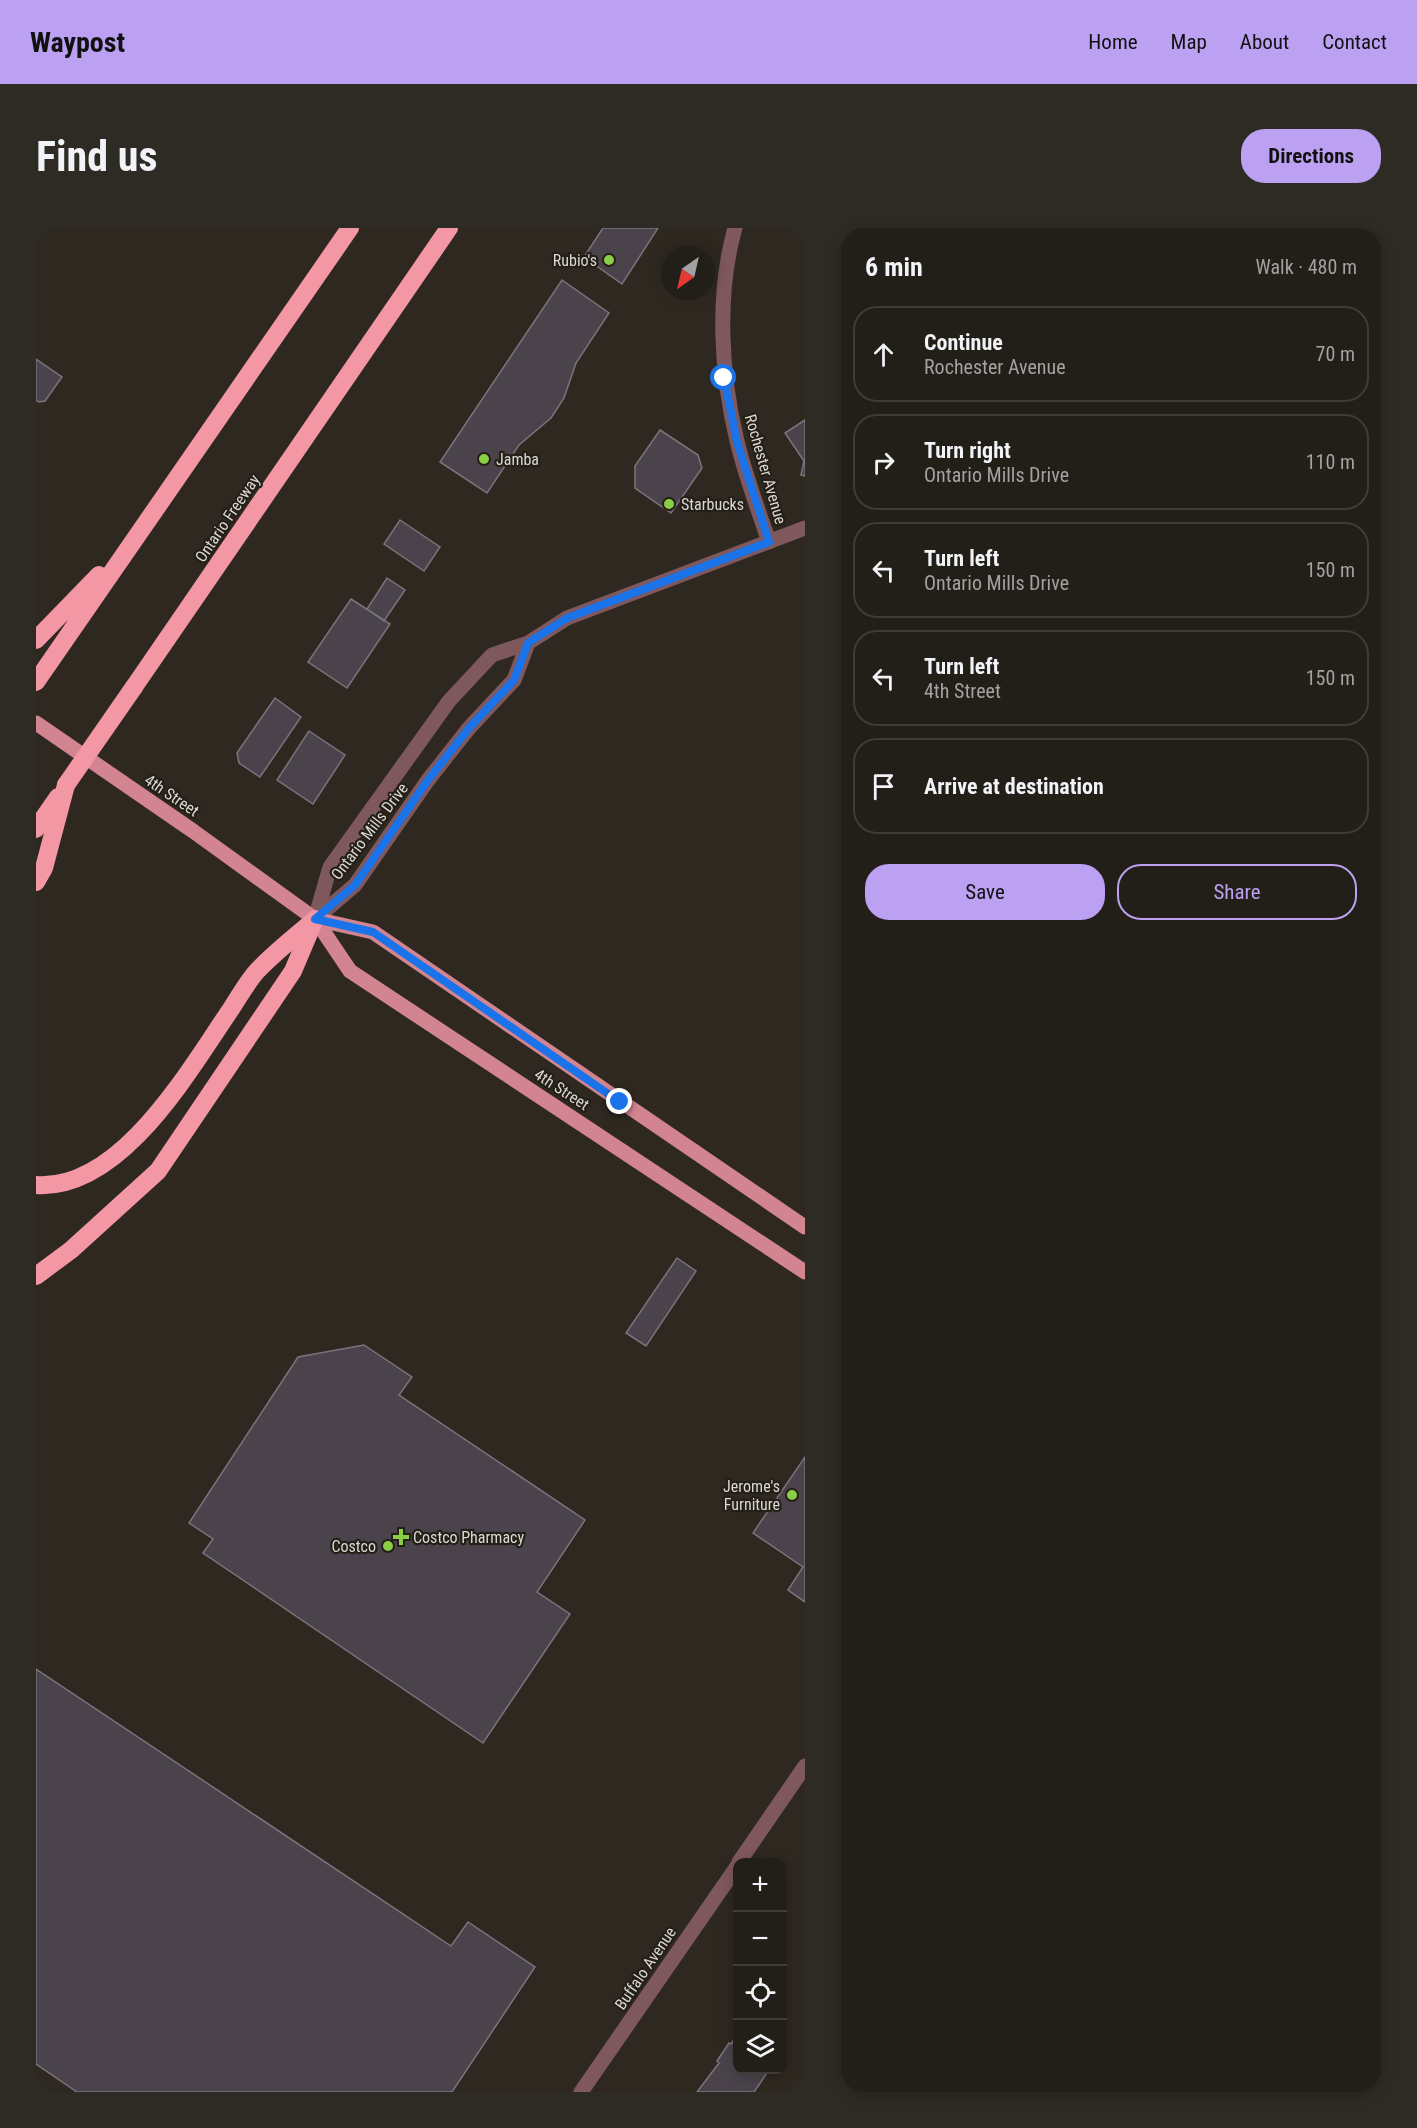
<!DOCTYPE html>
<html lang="en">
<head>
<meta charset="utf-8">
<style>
  :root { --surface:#221e18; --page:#2e2b25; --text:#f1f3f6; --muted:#a2a2a2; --line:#3f3c37; --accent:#bca0f2 }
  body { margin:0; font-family:"Roboto Condensed",sans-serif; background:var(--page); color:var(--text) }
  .controls { position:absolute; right:18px; bottom:18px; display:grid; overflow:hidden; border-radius:12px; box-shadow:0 3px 15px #0003 }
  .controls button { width:54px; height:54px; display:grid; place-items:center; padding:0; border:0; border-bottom:2px solid var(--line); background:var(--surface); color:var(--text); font:30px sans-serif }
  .compass { position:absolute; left:625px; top:18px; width:54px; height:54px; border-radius:50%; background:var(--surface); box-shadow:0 3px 15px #0003; rotate:214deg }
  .stop { position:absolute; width:18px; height:18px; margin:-14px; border:4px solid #1a73e8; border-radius:50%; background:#fff }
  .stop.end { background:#1a73e8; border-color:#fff; box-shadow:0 2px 6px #0008 }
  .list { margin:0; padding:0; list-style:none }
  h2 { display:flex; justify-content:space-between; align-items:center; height:78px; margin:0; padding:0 24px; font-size:26px }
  h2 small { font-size:20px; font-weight:400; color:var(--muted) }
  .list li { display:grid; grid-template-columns:39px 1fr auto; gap:18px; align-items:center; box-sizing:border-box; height:96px; margin:0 12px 12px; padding:0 12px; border:2px solid var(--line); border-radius:24px }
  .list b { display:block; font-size:22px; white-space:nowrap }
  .list p { margin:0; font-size:20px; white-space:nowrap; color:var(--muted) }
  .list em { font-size:20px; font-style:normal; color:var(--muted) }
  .actions { display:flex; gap:12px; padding:18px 24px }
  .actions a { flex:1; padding:14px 0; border:2px solid var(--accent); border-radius:24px; text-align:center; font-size:21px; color:var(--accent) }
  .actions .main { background:var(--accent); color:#111 }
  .icon { flex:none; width:33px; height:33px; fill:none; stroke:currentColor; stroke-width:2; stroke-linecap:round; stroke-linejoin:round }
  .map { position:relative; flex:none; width:769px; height:1864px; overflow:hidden; border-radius:24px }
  header { display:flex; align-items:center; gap:36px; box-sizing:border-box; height:84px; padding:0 30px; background:var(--accent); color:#111 }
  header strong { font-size:28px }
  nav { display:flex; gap:33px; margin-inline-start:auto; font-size:21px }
  .intro { display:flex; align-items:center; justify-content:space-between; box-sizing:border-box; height:144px; padding:0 36px }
  h1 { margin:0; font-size:42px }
  .button { padding:15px 27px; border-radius:24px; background:var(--accent); color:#111; font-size:21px; font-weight:700 }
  main { display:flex; gap:36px; padding:0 36px }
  aside { flex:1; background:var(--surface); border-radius:24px; box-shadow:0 3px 15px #0003 }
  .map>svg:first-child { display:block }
  .building { fill:#4a434b; stroke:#7b747d; stroke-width:1.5 }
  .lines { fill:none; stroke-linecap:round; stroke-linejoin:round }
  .minor { stroke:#7e585d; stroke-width:15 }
  .tertiary { stroke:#7e585d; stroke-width:15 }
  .primary { stroke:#d28591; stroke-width:15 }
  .motorway { stroke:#f497a5; stroke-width:18 }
  .motorway-bridge { stroke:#f497a5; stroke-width:18 }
  .route { stroke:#1a73e8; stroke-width:8 }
  .poi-dot { fill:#8ace47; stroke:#241f17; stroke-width:2 }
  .labels { text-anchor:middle; stroke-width:4.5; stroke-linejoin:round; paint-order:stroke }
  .poi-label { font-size:16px; fill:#dbd8d2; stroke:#241f17; text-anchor:end }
  .street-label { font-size:16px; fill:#dbd8d2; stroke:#241f17 }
</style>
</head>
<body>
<header>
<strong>Waypost</strong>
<nav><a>Home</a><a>Map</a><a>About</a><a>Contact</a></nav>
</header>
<div class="intro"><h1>Find us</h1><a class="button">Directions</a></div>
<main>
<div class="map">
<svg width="769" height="1864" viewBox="0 0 769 1864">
  <rect width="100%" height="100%" fill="#2e2820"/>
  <!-- building -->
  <path class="building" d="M567,0H622L586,56L548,29Z
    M526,52L573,85L540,135L528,170L515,190L483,217L451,265L404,234Z
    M0,131L26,149L9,173L3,174L0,172Z
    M769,192V248L765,247L768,233L749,205Z
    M624,202L662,227L666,240L635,285L599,260V238Z
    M364,292L404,319L388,343L348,316Z
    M351,350L369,362L348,393L331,381Z
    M315,371L354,396L311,460L272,434Z
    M239,470L265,489L224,549L203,535L201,525Z
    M273,503L309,527L277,576L241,552Z
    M641,1030L660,1043L610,1118L590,1105Z
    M328,1117L376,1149L363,1167L549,1292L501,1364L534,1386L447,1515L167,1325L177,1311L153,1295L262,1129Z
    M769,1229V1374L752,1362L767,1339L717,1305Z
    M0,1441L415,1718L432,1694L499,1739L416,1864H41L0,1836Z
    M697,1813L702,1816V1842H733L718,1864H661L683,1835L681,1833L693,1815L695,1816Z"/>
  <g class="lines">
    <!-- minor -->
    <path class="minor" d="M699,0C680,67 685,147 701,213C709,247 722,281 733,314"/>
    <!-- tertiary -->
    <path class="tertiary" d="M279,691L294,639L413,473L456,427L492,415L531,390L769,300
      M279,691L319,657L392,552L433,500L478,452L492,415
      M703,1634L769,1538
      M545,1864L702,1637"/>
    <!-- primary -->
    <path class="primary" d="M0,495L157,603L279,691L314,743L769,1044
      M279,691L337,704L769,999"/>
    <!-- motorway -->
    <path class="motorway" d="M0,412L63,347
      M0,454L314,0
      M98,459L413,0
      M0,601L22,569
      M0,654L8,640L30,557
      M0,957C85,963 153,842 195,781C203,769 211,754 221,743C237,726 257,710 275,695
      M0,1048L35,1022L122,943L257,743L279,691"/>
    <!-- motorway-bridge -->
    <path class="motorway-bridge" d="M30,557L98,459"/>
  </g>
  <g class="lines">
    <!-- route -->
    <path class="route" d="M584,874L337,704L279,691L319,657L392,552L433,500L478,452L492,415L531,390L733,314L701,214L688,150"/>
  </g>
  <!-- markers -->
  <g class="poi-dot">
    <circle cx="573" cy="32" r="6"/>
    <circle cx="448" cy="231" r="6"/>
    <circle cx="633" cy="276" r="6"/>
    <circle cx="756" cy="1267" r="6"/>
    <path d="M362 1300h6v6h6v6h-6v6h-6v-6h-6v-6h6z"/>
    <circle cx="352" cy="1318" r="6"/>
  </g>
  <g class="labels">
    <!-- poi labels -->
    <g class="poi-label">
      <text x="561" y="38">Rubio's</text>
      <text x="460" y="237" text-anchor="start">Jamba</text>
      <text x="645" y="282" text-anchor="start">Starbucks</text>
      <text x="744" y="1264">Jerome's<tspan x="744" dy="18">Furniture</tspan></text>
      <text x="377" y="1315" text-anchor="start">Costco Pharmacy</text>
      <text x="340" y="1324">Costco</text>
    </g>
    <!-- street labels -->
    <g class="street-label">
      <text transform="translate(730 241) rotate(74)" y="6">Rochester Avenue</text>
      <text transform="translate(191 290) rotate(-56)" y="6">Ontario Freeway</text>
      <text transform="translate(136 567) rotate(34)" y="6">4th Street</text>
      <text transform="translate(333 603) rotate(-53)" y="6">Ontario Mills Drive</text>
      <text transform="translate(526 861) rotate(33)" y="6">4th Street</text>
      <text transform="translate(609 1740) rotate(-56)" y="6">Buffalo Avenue</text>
    </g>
  </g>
</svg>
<div class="controls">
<button>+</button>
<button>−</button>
<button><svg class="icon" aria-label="locate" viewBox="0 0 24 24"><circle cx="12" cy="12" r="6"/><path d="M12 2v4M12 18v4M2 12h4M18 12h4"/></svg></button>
<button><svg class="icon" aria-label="layers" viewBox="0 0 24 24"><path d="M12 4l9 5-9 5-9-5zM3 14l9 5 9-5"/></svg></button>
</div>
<svg class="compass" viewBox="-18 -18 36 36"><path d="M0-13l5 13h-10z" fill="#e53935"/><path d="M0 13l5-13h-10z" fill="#a2a2a2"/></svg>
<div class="stop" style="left:688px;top:150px"></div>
<div class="stop end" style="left:584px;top:874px"></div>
</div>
<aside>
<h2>6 min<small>Walk · 480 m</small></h2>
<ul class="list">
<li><svg class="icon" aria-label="ahead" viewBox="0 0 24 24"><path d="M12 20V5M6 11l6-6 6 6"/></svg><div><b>Continue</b><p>Rochester Avenue</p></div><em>70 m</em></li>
<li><svg class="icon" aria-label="right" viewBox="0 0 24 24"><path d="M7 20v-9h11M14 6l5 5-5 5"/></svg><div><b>Turn right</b><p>Ontario Mills Drive</p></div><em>110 m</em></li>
<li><svg class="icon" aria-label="left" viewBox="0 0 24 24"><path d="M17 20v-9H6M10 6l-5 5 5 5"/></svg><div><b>Turn left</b><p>Ontario Mills Drive</p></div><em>150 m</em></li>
<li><svg class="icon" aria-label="left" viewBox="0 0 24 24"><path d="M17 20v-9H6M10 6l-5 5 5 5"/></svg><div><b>Turn left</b><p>4th Street</p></div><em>150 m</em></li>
<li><svg class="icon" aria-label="arrive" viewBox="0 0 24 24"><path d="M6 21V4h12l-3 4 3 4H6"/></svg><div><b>Arrive at destination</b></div></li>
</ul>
<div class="actions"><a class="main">Save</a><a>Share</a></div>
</aside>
</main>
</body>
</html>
